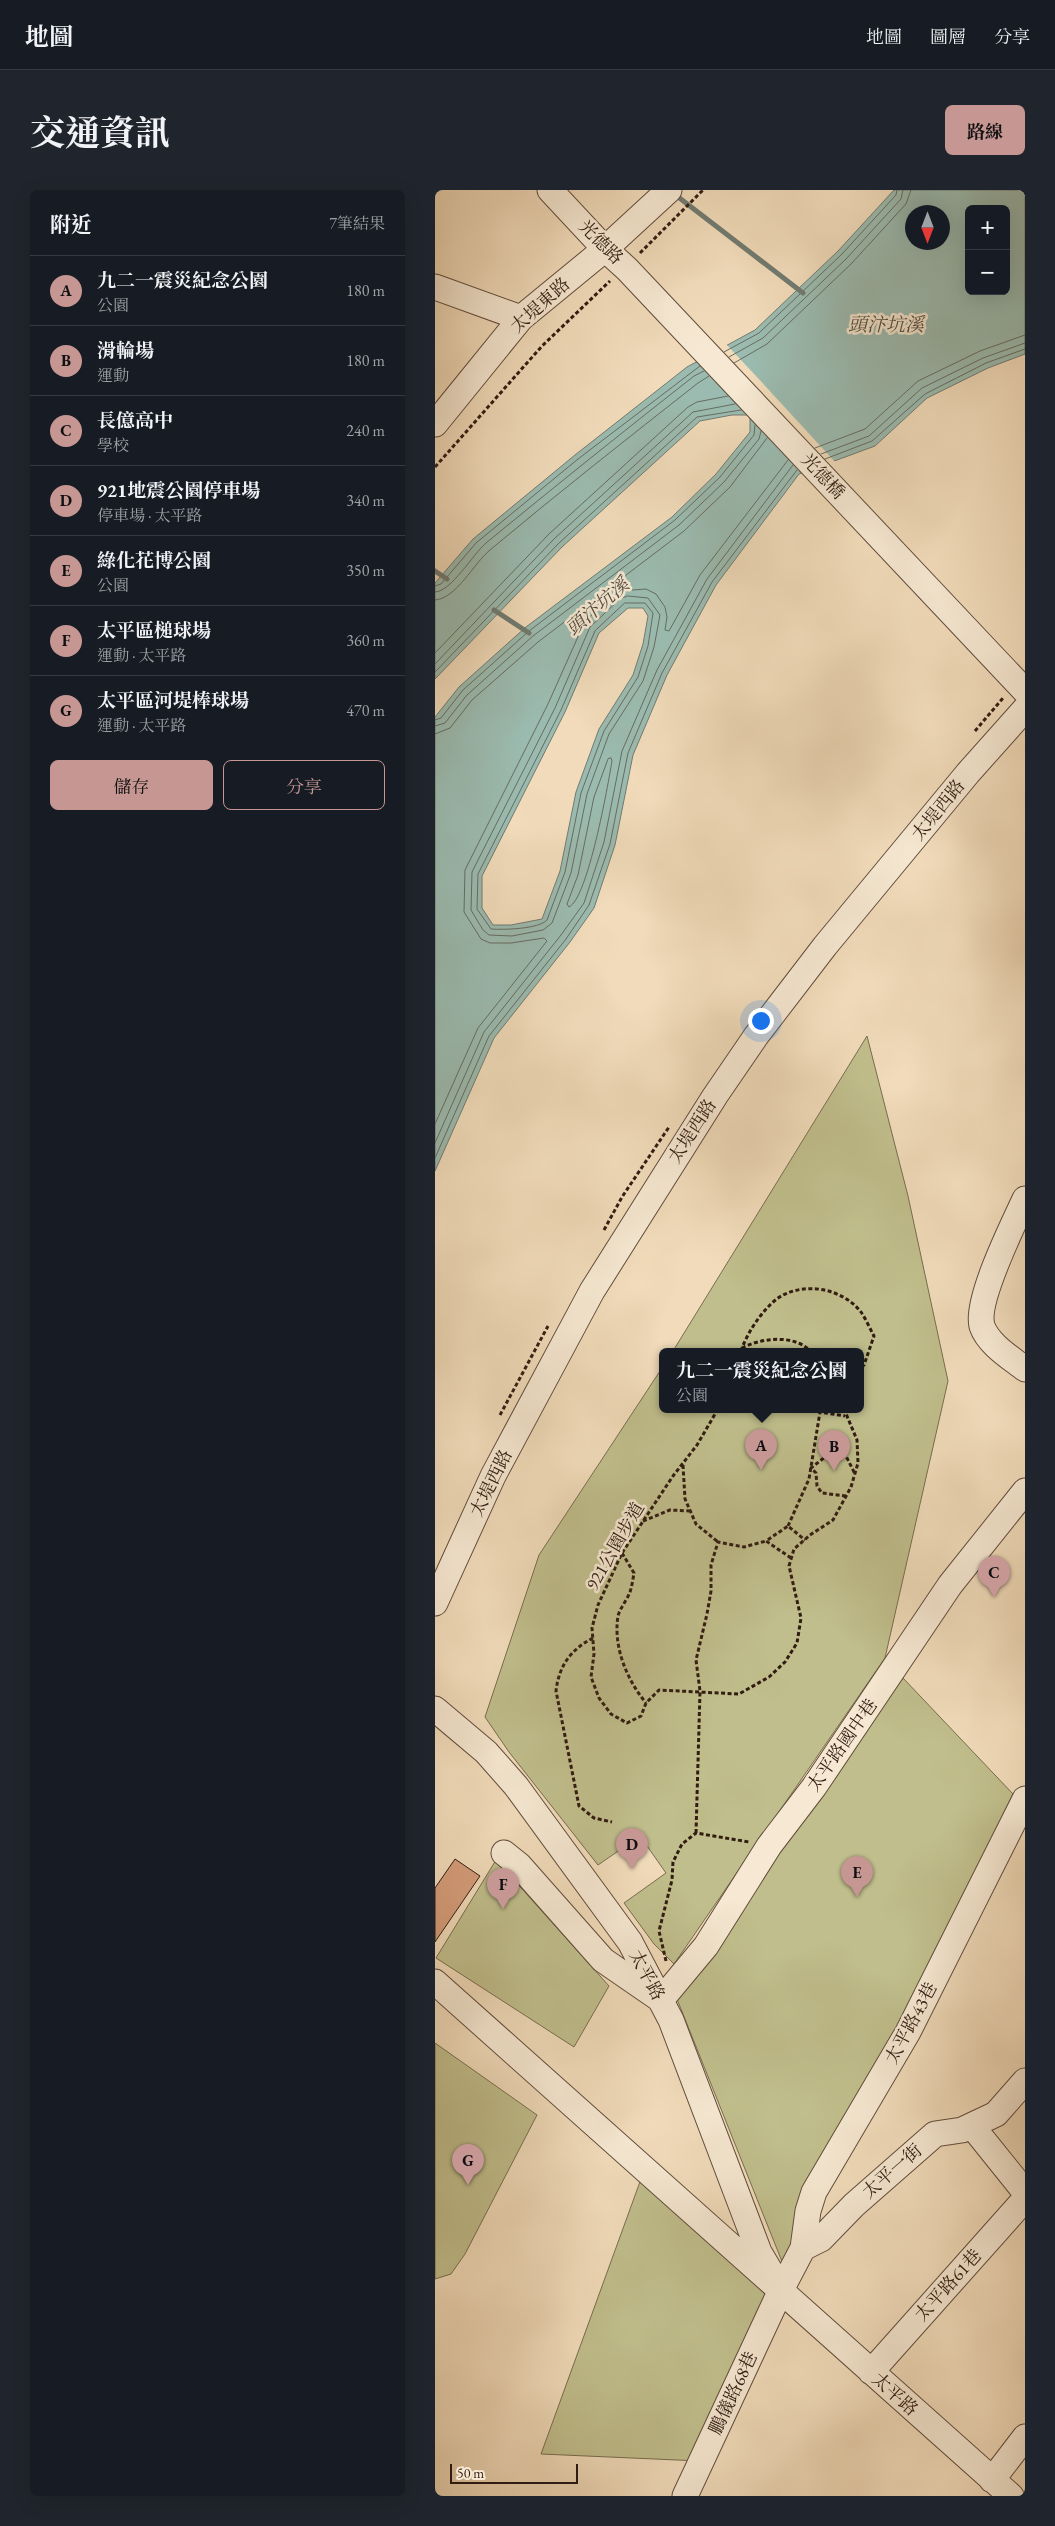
<!DOCTYPE html>
<html lang="zh-TW">
<head>
<meta charset="utf-8">
<style>
  :root { --surface:#171b24; --page:#20242c; --text:#f1f3f6; --muted:#9ea1a6; --line:#363941; --accent:#c59692 }
  body { margin:0; font-family:"EB Garamond","Noto Serif TC",serif; background:var(--page); color:var(--text) }
  .controls { position:absolute; right:15px; top:15px; display:grid; overflow:hidden; border-radius:8px; box-shadow:0 5px 20px #0002 }
  .controls button { width:45px; height:45px; display:grid; place-items:center; padding:0; border:0; border-bottom:1px solid var(--line); background:var(--surface); color:var(--text); font:25px sans-serif }
  .compass { position:absolute; left:470px; top:15px; width:45px; height:45px; border-radius:50%; background:var(--surface); box-shadow:0 5px 20px #0002; rotate:180deg }
  .scale { position:absolute; left:15px; bottom:12px; width:128px; box-sizing:border-box; padding-left:5px; border:2px solid #311c12; border-top:0; font-size:14px; line-height:18px; white-space:nowrap; color:#311c12; -webkit-text-stroke:4px #f6e8d2; paint-order:stroke }
  .you { position:absolute; left:325px; top:830px; width:18px; height:18px; margin:-12px; border:4px solid #fff; border-radius:50%; background:#1a73e8; box-shadow:0 0 0 8px #1a73e833 }
  .badge { display:grid; place-items:center; width:32px; height:32px; border-radius:50%; background:var(--accent); color:#111; font-size:16px; font-weight:700 }
  .pin { position:absolute; translate:-50% -41px; filter:drop-shadow(0 1px 2px #0008) }
  .pin::after { content:''; position:absolute; top:26px; width:18px; height:15px; background:inherit; clip-path:polygon(0 0,100% 0,50% 100%) }
  .popup { position:absolute; left:224px; top:1158px; width:205px; height:65px; box-sizing:border-box; display:grid; place-content:center; border-radius:8px; background:var(--surface); filter:drop-shadow(0 1px 4px #0005); font-size:16px; white-space:nowrap; color:var(--muted) }
  .popup b { font-size:19px; color:var(--text) }
  .popup::after { content:''; position:absolute; left:50%; top:100%; margin-left:-10px; border:10px solid transparent; border-top-color:var(--surface) }
  .list { margin:0; padding:0; list-style:none }
  h2 { display:flex; justify-content:space-between; align-items:center; height:65px; margin:0; padding:0 20px; font-size:21px }
  h2 small { font-size:16px; font-weight:400; color:var(--muted) }
  .list li { display:grid; grid-template-columns:32px 1fr auto; gap:15px; align-items:center; box-sizing:border-box; height:70px; padding:0 20px; border-top:1px solid var(--line) }
  .list b { display:block; font-size:19px; white-space:nowrap }
  .list p { margin:0; font-size:16px; white-space:nowrap; color:var(--muted) }
  .list em { font-size:16px; font-style:normal; color:var(--muted) }
  .actions { display:flex; gap:10px; padding:15px 20px }
  .actions a { flex:1; padding:11px 0; border:1px solid var(--accent); border-radius:8px; text-align:center; font-size:18px; color:var(--accent) }
  .actions .main { background:var(--accent); color:#111 }
  .map { position:relative; flex:none; width:590px; height:2306px; overflow:hidden; border-radius:8px }
  header { display:flex; align-items:center; gap:30px; box-sizing:border-box; height:70px; padding:0 25px; background:var(--surface); border-bottom:1px solid var(--line) }
  header strong { font-size:24px }
  nav { display:flex; gap:28px; margin-inline-start:auto; font-size:18px }
  .intro { display:flex; align-items:center; justify-content:space-between; box-sizing:border-box; height:120px; padding:0 30px }
  h1 { margin:0; font-size:35px }
  .button { padding:12px 22px; border-radius:8px; background:var(--accent); color:#111; font-size:18px; font-weight:700 }
  main { display:flex; gap:30px; padding:0 30px }
  aside { flex:1; background:var(--surface); border-radius:8px; box-shadow:0 5px 20px #0002 }
  .map>svg:first-child { display:block }
  .green { fill:#c0be8c; stroke:#786d4f }
  .water { fill:#9bbbb0; stroke:#717b71; fill-rule:evenodd }
  .pier { fill:#f1dbba }
  .lines { fill:none; stroke-linecap:round; stroke-linejoin:round }
  .shore { stroke:#666c61; stroke-width:1 }
  .stream { stroke:#717b71; stroke-width:5 }
  .building { fill:#d59d7b; stroke:#311c12 }
  .minor-casing { stroke:#614c3c; stroke-width:27 }
  .path { stroke:#311c12; stroke-width:3; stroke-dasharray:4 2.5; stroke-linecap:butt }
  .minor { stroke:#f6e8d2; stroke-width:25 }
  .labels { text-anchor:middle; stroke-width:5; stroke-linejoin:round; paint-order:stroke }
  .street-label { font-size:18px; fill:#311c12; stroke:#f6e8d2 }
  .water-label { font-size:19px; font-style:italic; fill:#514c41; stroke:#f6e8d2 }
</style>
</head>
<body>
<header>
<strong>地圖</strong>
<nav><a>地圖</a><a>圖層</a><a>分享</a></nav>
</header>
<div class="intro"><h1>交通資訊</h1><a class="button">路線</a></div>
<main>
<aside>
<h2>附近<small>7筆結果</small></h2>
<ul class="list">
<li><span class="badge">A</span><div><b>九二一震災紀念公園</b><p>公園</p></div><em>180 m</em></li>
<li><span class="badge">B</span><div><b>滑輪場</b><p>運動</p></div><em>180 m</em></li>
<li><span class="badge">C</span><div><b>長億高中</b><p>學校</p></div><em>240 m</em></li>
<li><span class="badge">D</span><div><b>921地震公園停車場</b><p>停車場 · 太平路</p></div><em>340 m</em></li>
<li><span class="badge">E</span><div><b>綠化花博公園</b><p>公園</p></div><em>350 m</em></li>
<li><span class="badge">F</span><div><b>太平區槌球場</b><p>運動 · 太平路</p></div><em>360 m</em></li>
<li><span class="badge">G</span><div><b>太平區河堤棒球場</b><p>運動 · 太平路</p></div><em>470 m</em></li>
</ul>
<div class="actions"><a class="main">儲存</a><a>分享</a></div>
</aside>
<div class="map">
<svg width="590" height="2306" viewBox="0 0 590 2306">
  <rect width="100%" height="100%" fill="#f1dbba"/>
  <filter id="stains"><feTurbulence type="fractalNoise" baseFrequency=".004" numOctaves="4"/><feColorMatrix values="0 0 0 0 .2 0 0 0 0 .09 0 0 0 0 .02 0 0 0 .5 -.17"/></filter>
  <radialGradient id="worn" r=".72"><stop offset=".6" stop-color="#630" stop-opacity="0"/><stop offset="1" stop-color="#630" stop-opacity=".3"/></radialGradient>
  <!-- green -->
  <path class="green" d="M432,846L473,1006L513,1191L450,1468L239,1774L219,1754L189,1713L231,1683L205,1646L163,1675L74,1562L50,1527L104,1365L227,1178V1219H425V1161H238Z
    M468,1488L578,1604L365,2056L348,2074L242,1809Z
    M61,1670L174,1796L139,1857L1,1768Z
    M0,1853L102,1925L30,2064L16,2084L0,2089Z
    M206,1989L342,2101L265,2271L106,2264Z"/>
  <!-- water -->
  <path class="water" d="M459,0H590V164L553,178L492,208L440,256L364,284L281,395L232,485L198,565L180,655L159,718L135,752L59,848L0,981V527L24,497L91,437L237,327L281,284L315,242V225H297L265,231L127,357L0,489V393L38,349L140,265L252,177L320,140L403,61ZM534,19H571V101H534ZM478,22H508V52H478ZM193,418H208L213,426L208,454L198,485L164,539L141,602L125,681L107,729L76,735H58L47,718V686L130,522L164,443Z"/>
  <!-- pier -->
  <path class="pier" d="M290,153L322,187L401,273L369,285L261,169Z"/>
  <g class="lines">
    <!-- shore -->
    <path class="shore" d="M289,162L324,143L407,64L461,5L462,0
      M294,167L328,148L411,69L466,9L468,0
      M299,173L332,154L416,74L471,14L476,0
      M380,258L430,239L483,191L545,161L590,145
      M386,264L434,246L487,198L548,168L590,153
      M390,269L437,251L490,204L551,173L590,159
      M0,396L6,394L41,353L143,269L265,176
      M0,402C16,402 38,364 51,353C119,297 189,241 259,186L269,181
      M193,406L213,408L225,425L219,457L208,491L174,544L152,604L136,683L117,733L108,740L77,746L54,745L48,740L36,720L37,682L120,518L155,437L185,409Z
      M0,410C21,409 39,373 55,360C123,303 193,248 263,193L274,186
      M190,413H210L218,423L213,456L203,487L169,541L146,603L130,682L112,730C104,739 68,740 56,739L42,719L43,684L126,520L160,441Z
      M0,463L114,344L253,217L262,212L293,206
      M0,474L119,349L258,222L300,214
      M0,482L123,354L262,227L306,220
      M0,530L6,528L28,500L94,441L240,330L285,287L319,245L320,235
      M0,536L10,533L32,505L98,446L244,335L289,292L324,249L326,241
      M0,544L15,538L37,510L103,452L249,341L295,297L332,248
      M176,568L177,571C173,595 153,708 134,717L132,714L143,685L159,607L173,569Z
      M0,934L43,838L112,751L109,748L76,753H55L46,749L29,722L30,680L113,514L150,431L184,401L211,399L221,404L230,417L232,427L230,440L234,441L265,385L353,270
      M0,953L49,842L126,745L149,713L169,652L187,561L222,480L272,389L358,275
      M0,968L54,846L131,749L154,715L175,654L193,563L227,483L277,392L362,280"/>
    <!-- stream -->
    <path class="stream" d="M238,3L368,103
      M0,381L12,389
      M59,420L94,443"/>
  </g>
  <!-- building -->
  <path class="building" d="M20,1669L45,1686L0,1752V1698Z"/>
  <g class="lines">
    <!-- minor casing -->
    <g class="minor-casing">
      <path id="minor" d="M115,0L170,59L192,79L590,501
        M0,97L86,128
        M0,234L86,128L170,59L234,0
        M590,1009C578,1035 540,1111 547,1136C553,1154 576,1168 590,1179
        M0,1413L58,1286L157,1101L280,906L321,846L390,756L533,583L590,519
        M0,1519L51,1562L81,1596L195,1752L236,1830L324,2062L337,2084
        M69,1663L84,1675L168,1770L226,1810L271,1756L334,1656L379,1597L515,1395L590,1301
        M0,1792L576,2306
        M537,1936L590,2002
        M368,2058L373,2021L379,2002L473,1842L590,1609
        M436,2182L590,2009
        M557,2290L590,2247
        M250,2306L346,2100L368,2058L386,2049L419,2015L500,1944L527,1940L561,1924L590,1891"/>
    </g>
    <!-- path -->
    <path class="path" d="M205,63L268,0
      M0,277L107,156L175,91
      M540,541L568,508
      M169,1040L187,1007L234,937
      M307,1158C325,1148 360,1144 375,1161
      M306,1161C312,1143 327,1120 343,1108C369,1091 407,1098 426,1122C431,1129 435,1139 439,1146L429,1175L425,1178
      M283,1219L262,1255L238,1286L187,1363L163,1415L157,1438L159,1464L156,1487L164,1508L176,1524L192,1533L206,1526L211,1513L224,1500L304,1504L334,1487L350,1472L362,1453L366,1428L354,1376L359,1359L375,1345L398,1330L416,1297L423,1273L422,1250L409,1219
      M65,1225L113,1136
      M248,1275L250,1309L261,1334L283,1352
      M411,1306L387,1303L382,1296L381,1283L376,1278L399,1260L410,1264L420,1284
      M208,1331L235,1320L255,1321
      M353,1336L374,1289L385,1222L410,1226
      M187,1363L199,1383C198,1389 197,1396 195,1402C192,1410 185,1418 183,1426C178,1457 192,1490 211,1513
      M356,1368L331,1351L353,1336L370,1350
      M158,1448C135,1460 124,1476 121,1501L144,1616L159,1628L177,1632
      M261,1643L265,1501L261,1470L272,1424L276,1401V1375L283,1352L309,1357L331,1351
      M231,1771L224,1741L237,1690L238,1672L247,1654L261,1643L314,1652"/>
    <!-- minor -->
    <use href="#minor" class="minor"/>
  </g>
  <g class="labels">
    <!-- street labels -->
    <g class="street-label">
      <text transform="translate(166 52) rotate(45)" y="6">光德路</text>
      <text transform="translate(105 115) rotate(-42)" y="6">太堤東路</text>
      <text transform="translate(388 286) rotate(47)" y="6">光德橋</text>
      <text transform="translate(503 620) rotate(-51)" y="6">太堤西路</text>
      <text transform="translate(257 941) rotate(-57)" y="6">太堤西路</text>
      <text transform="translate(56 1293) rotate(-64)" y="6">太堤西路</text>
      <text transform="translate(180 1356) rotate(-60)" y="6">921公園步道</text>
      <text transform="translate(407 1555) rotate(-55)" y="6">太平路國中巷</text>
      <text transform="translate(212 1785) rotate(62)" y="6">太平路</text>
      <text transform="translate(476 1833) rotate(-62)" y="6">太平路43巷</text>
      <text transform="translate(457 1981) rotate(-41)" y="6">太平一街</text>
      <text transform="translate(513 2095) rotate(-48)" y="6">太平路61巷</text>
      <text transform="translate(298 2203) rotate(-65)" y="6">鵬儀路68巷</text>
      <text transform="translate(460 2204) rotate(42)" y="6">太平路</text>
    </g>
    <!-- water labels -->
    <g class="water-label">
      <text x="451" y="141">頭汴坑溪</text>
      <text transform="translate(162 416) rotate(-41)" y="7">頭汴坑溪</text>
    </g>
  </g>
  <rect width="100%" height="100%" filter="url(#stains)"/>
  <rect width="100%" height="100%" fill="url(#worn)"/>
</svg>
<div class="controls">
<button>+</button>
<button>−</button>
</div>
<svg class="compass" viewBox="-18 -18 36 36"><path d="M0-13l5 13h-10z" fill="#e53935"/><path d="M0 13l5-13h-10z" fill="#9ea1a6"/></svg>
<div class="scale">50 m</div>
<div class="you"></div>
<div class="pin badge" style="left:326px;top:1280px">A</div>
<div class="popup"><b>九二一震災紀念公園</b>公園</div>
<div class="pin badge" style="left:399px;top:1281px">B</div>
<div class="pin badge" style="left:559px;top:1407px">C</div>
<div class="pin badge" style="left:197px;top:1679px">D</div>
<div class="pin badge" style="left:422px;top:1707px">E</div>
<div class="pin badge" style="left:68px;top:1719px">F</div>
<div class="pin badge" style="left:33px;top:1995px">G</div>
</div>
</main>
</body>
</html>
